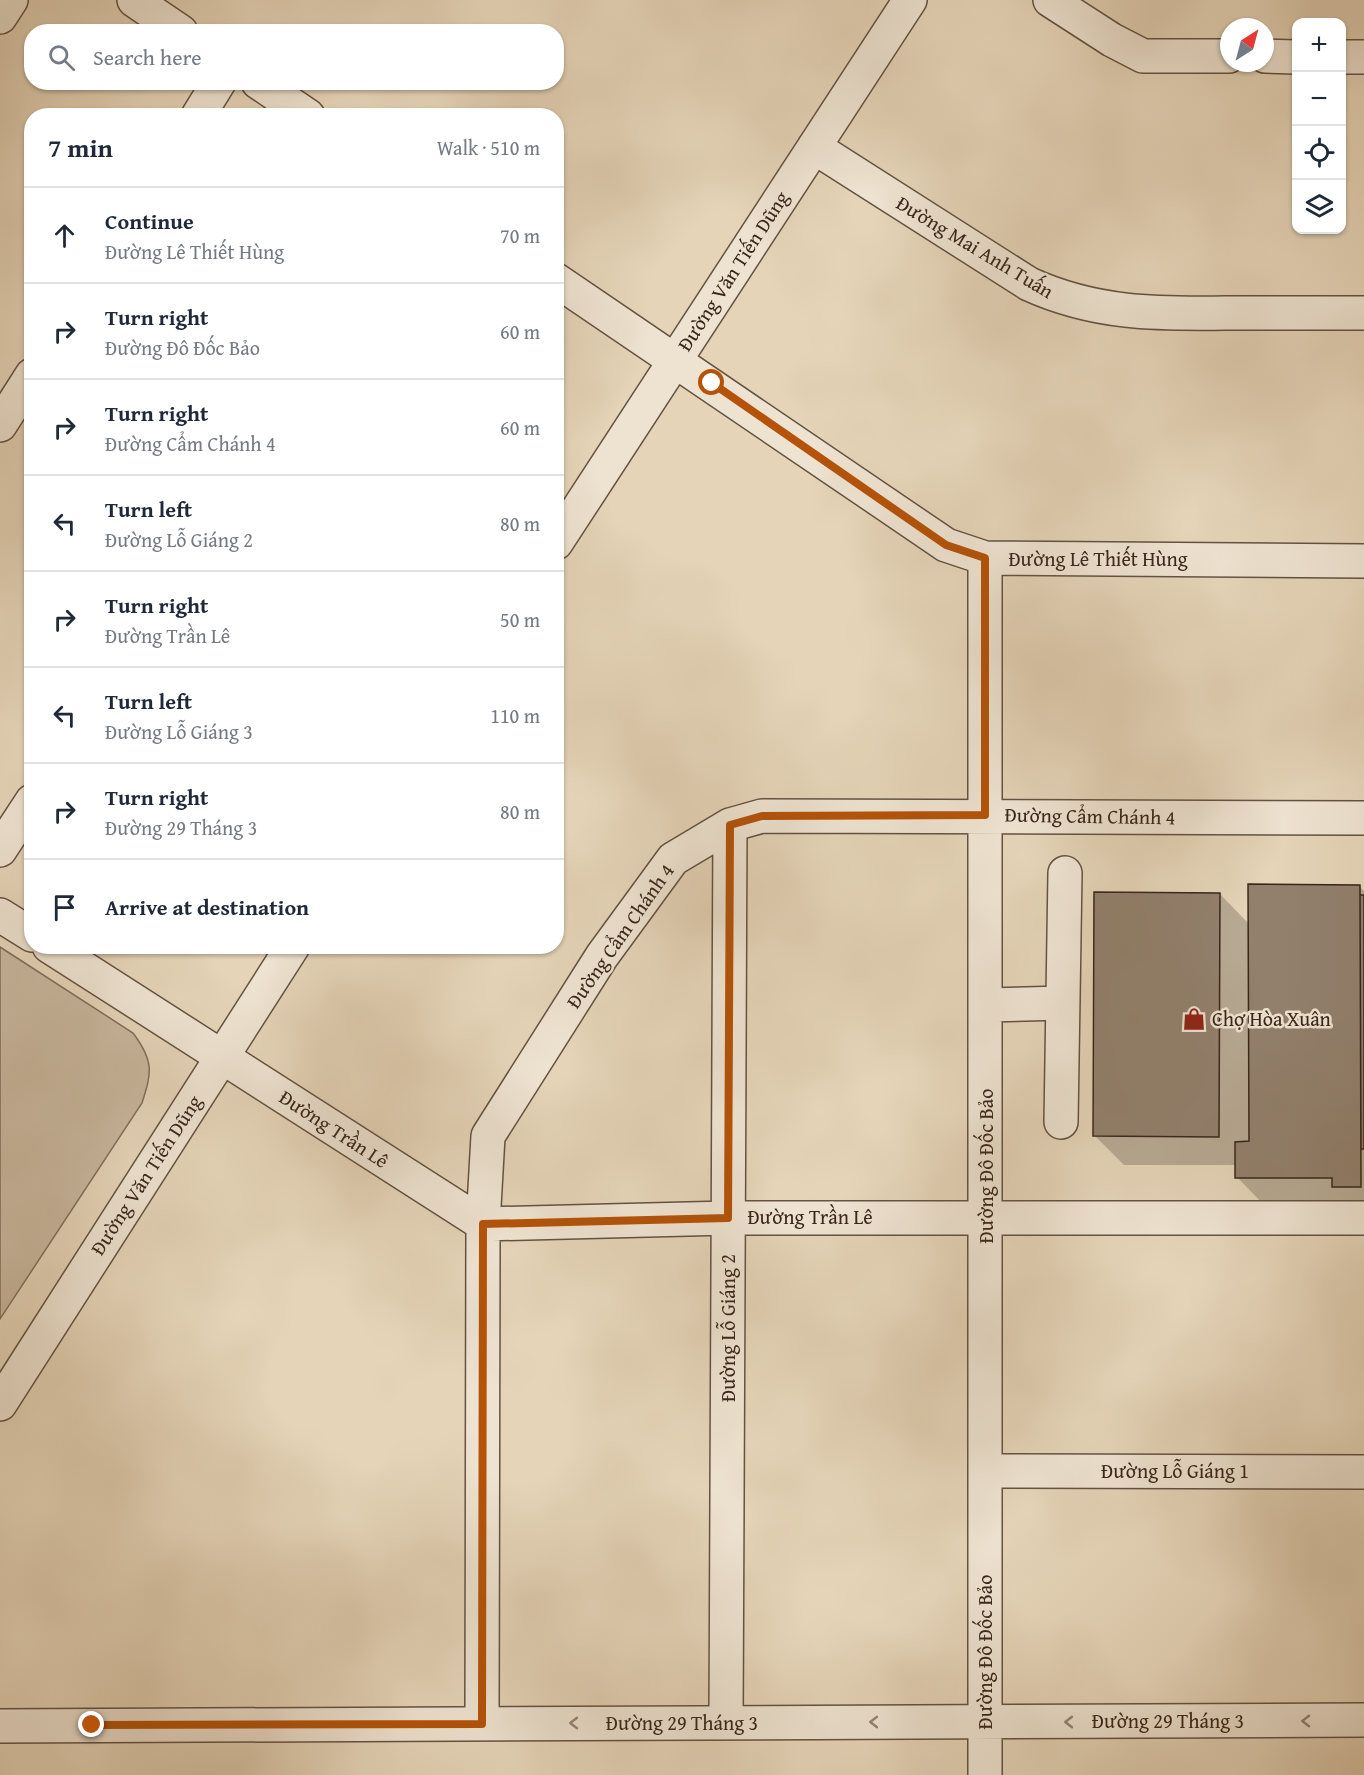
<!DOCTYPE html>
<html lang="en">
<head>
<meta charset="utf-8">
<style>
  :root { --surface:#fff; --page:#f2f2f3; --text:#1f2937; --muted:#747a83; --line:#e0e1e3 }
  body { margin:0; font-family:"Gentium Book Plus",serif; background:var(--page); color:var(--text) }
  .controls { position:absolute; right:18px; top:18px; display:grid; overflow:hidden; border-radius:12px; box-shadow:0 2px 4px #0004 }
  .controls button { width:54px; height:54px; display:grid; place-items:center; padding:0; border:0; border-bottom:2px solid var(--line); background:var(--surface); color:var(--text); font:30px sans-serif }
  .compass { position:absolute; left:1220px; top:18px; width:54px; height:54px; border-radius:50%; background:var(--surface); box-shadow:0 2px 4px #0004; rotate:36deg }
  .stop { position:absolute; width:18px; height:18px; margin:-14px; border:4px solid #b45309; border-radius:50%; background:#fff }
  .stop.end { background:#b45309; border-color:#fff; box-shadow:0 2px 6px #0008 }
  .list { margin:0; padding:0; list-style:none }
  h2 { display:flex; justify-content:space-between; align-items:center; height:78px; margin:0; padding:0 24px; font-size:26px }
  h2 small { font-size:20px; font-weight:400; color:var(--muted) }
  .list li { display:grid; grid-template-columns:39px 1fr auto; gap:18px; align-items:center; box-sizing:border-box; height:96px; padding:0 24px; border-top:2px solid var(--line) }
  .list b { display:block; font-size:22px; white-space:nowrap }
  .list p { margin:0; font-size:20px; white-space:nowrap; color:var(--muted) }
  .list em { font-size:20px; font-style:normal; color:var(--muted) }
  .icon { flex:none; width:33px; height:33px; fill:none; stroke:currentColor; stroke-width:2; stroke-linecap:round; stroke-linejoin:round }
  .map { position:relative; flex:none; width:1364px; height:1775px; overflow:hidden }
  .search { position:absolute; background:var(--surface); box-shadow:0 2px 4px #0004; left:24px; top:24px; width:540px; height:66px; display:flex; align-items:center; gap:15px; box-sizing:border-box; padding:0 21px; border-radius:24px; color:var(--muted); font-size:22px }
  .panel { position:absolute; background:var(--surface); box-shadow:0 2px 4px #0004; left:24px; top:108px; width:540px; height:846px; border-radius:24px }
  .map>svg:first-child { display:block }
  .green { fill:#c8b69d; stroke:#806e5c; stroke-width:1.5 }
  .shadow { fill:#0003 }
  .building { fill:#92806d; stroke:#39261b; stroke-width:1.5 }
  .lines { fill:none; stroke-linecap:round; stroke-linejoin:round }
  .minor-casing { stroke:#645242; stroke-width:36 }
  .minor { stroke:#eee3d1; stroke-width:33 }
  .oneway { stroke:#948476 }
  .route { stroke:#b45309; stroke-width:8 }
  .labels { text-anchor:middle; stroke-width:5; stroke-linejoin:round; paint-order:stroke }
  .street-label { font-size:20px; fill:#39261b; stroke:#eee3d1 }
  .poi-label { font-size:20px; fill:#39261b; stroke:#eee3d1; text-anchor:start }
</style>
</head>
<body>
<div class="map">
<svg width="1364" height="1775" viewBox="0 0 1364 1775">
  <rect width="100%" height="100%" fill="#e5d4b8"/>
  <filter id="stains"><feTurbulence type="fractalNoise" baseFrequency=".00333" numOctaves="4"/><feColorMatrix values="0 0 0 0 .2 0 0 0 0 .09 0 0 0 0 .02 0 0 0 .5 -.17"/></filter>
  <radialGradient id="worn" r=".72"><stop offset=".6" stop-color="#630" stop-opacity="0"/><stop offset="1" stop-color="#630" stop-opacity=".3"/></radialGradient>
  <!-- green -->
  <path class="green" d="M0,947L133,1033C154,1061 152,1072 142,1103L0,1319Z"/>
  <!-- shadow -->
  <path class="shadow" d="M1360,887L1364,891V1216L1266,1207L1237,1177L1236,1165H1124L1094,1135L1220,894L1249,924Z"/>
  <!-- building -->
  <path class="building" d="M1248,884L1360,885L1361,1187H1332V1178H1235V1142L1249,1141Z
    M1094,892L1220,893L1219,1137L1093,1136Z
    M1360,895H1364V1149H1361Z"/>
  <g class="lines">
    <!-- minor casing -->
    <g class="minor-casing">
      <path id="minor" d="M134,0L181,32
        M1050,0L1112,40L1143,56H1229
        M0,17L11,0
        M1265,56L1296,57
        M1342,57H1364
        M258,82L308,116
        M198,116L219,82
        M814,147L1029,284C1095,314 1156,314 1226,313C1272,313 1318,313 1364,313
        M556,280L946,545L985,558L1364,561
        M0,425L32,375
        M556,543L910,0
        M985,558V1775
        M0,850L32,801
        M0,915L32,935
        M49,946L483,1224L728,1218H1364
        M986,1005L1063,1003
        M1061,1122L1065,873
        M0,1404L293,946
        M985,1471L1364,1472
        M726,1723L730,825
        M482,1724L483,1224L488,1136L602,956L673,859L730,825L762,816L1364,818
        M0,1726L1364,1720"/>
    </g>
    <!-- minor -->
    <use href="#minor" class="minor"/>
  </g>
  <!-- one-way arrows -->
  <defs><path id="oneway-chevron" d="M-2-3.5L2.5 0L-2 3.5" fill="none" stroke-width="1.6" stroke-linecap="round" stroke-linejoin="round" transform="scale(1.5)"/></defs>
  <g class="oneway">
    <use href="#oneway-chevron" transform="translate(1306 1721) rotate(180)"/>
    <use href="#oneway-chevron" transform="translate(874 1722) rotate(180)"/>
    <use href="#oneway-chevron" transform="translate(1069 1722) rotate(180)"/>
    <use href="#oneway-chevron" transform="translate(574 1723) rotate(180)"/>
  </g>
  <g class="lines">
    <!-- route -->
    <path class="route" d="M92,1725L482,1724L483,1224L728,1218L730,825L762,816L985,815V558L946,545L712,383"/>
  </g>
  <!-- icons -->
  <defs>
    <g id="shop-bare" transform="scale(1.8)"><path d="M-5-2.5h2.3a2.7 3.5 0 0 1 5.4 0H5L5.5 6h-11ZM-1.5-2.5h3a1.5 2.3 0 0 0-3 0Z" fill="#8f2418" stroke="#eee3d1" stroke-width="2.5" paint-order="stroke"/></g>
  </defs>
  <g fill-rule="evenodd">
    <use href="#shop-bare" x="1194" y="1019"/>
  </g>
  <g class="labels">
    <!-- street labels -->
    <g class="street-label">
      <text transform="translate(975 247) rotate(31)" y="7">Đường Mai Anh Tuấn</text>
      <text transform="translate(733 271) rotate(-57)" y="7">Đường Văn Tiến Dũng</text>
      <text x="1098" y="566">Đường Lê Thiết Hùng</text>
      <text transform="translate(1090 816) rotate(1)" y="7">Đường Cẩm Chánh 4</text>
      <text transform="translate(620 936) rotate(-55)" y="7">Đường Cẩm Chánh 4</text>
      <text transform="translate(334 1129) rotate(33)" y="7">Đường Trần Lê</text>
      <text transform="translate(986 1166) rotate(-90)" y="7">Đường Đô Đốc Bảo</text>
      <text transform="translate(146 1175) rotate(-57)" y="7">Đường Văn Tiến Dũng</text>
      <text x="810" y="1224">Đường Trần Lê</text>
      <text transform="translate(728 1328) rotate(-90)" y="7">Đường Lỗ Giáng 2</text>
      <text x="1175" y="1478">Đường Lỗ Giáng 1</text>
      <text transform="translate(985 1652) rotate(-90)" y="7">Đường Đô Đốc Bảo</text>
      <text x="1168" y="1728">Đường 29 Tháng 3</text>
      <text x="682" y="1730">Đường 29 Tháng 3</text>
    </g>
    <!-- poi labels -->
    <g class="poi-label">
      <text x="1212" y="1026">Chợ Hòa Xuân</text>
    </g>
  </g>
  <rect width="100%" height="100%" filter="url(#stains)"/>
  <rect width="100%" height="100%" fill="url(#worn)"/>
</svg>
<div class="controls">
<button>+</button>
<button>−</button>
<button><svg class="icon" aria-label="locate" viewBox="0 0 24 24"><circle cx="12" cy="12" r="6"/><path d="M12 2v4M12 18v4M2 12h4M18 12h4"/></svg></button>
<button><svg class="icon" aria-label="layers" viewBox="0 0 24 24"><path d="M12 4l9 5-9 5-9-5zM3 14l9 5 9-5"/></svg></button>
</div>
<svg class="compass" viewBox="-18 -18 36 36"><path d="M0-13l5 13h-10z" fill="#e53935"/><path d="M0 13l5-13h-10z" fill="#747a83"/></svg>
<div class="stop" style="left:712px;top:383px"></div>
<div class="stop end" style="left:92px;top:1725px"></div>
<div class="search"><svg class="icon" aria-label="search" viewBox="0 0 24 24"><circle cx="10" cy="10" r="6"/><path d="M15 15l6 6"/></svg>Search here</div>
<section class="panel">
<h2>7 min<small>Walk · 510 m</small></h2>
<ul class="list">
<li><svg class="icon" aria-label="ahead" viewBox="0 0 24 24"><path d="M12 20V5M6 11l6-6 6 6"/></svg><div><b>Continue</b><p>Đường Lê Thiết Hùng</p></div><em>70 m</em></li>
<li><svg class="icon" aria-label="right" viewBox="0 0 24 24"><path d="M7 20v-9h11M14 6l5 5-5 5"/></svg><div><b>Turn right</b><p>Đường Đô Đốc Bảo</p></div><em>60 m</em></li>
<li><svg class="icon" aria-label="right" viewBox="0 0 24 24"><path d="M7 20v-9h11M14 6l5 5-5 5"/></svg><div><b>Turn right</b><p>Đường Cẩm Chánh 4</p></div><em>60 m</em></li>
<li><svg class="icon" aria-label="left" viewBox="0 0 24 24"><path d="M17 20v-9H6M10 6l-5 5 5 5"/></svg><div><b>Turn left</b><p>Đường Lỗ Giáng 2</p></div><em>80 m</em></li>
<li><svg class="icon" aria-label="right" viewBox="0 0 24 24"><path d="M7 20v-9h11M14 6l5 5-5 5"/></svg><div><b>Turn right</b><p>Đường Trần Lê</p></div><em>50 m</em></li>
<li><svg class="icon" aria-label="left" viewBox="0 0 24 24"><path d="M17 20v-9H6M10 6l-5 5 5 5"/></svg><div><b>Turn left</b><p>Đường Lỗ Giáng 3</p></div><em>110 m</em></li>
<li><svg class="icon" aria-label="right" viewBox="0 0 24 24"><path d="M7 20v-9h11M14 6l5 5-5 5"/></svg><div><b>Turn right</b><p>Đường 29 Tháng 3</p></div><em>80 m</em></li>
<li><svg class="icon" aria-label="arrive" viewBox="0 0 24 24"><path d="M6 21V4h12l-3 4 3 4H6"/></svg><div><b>Arrive at destination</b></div></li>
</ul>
</section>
</div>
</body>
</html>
